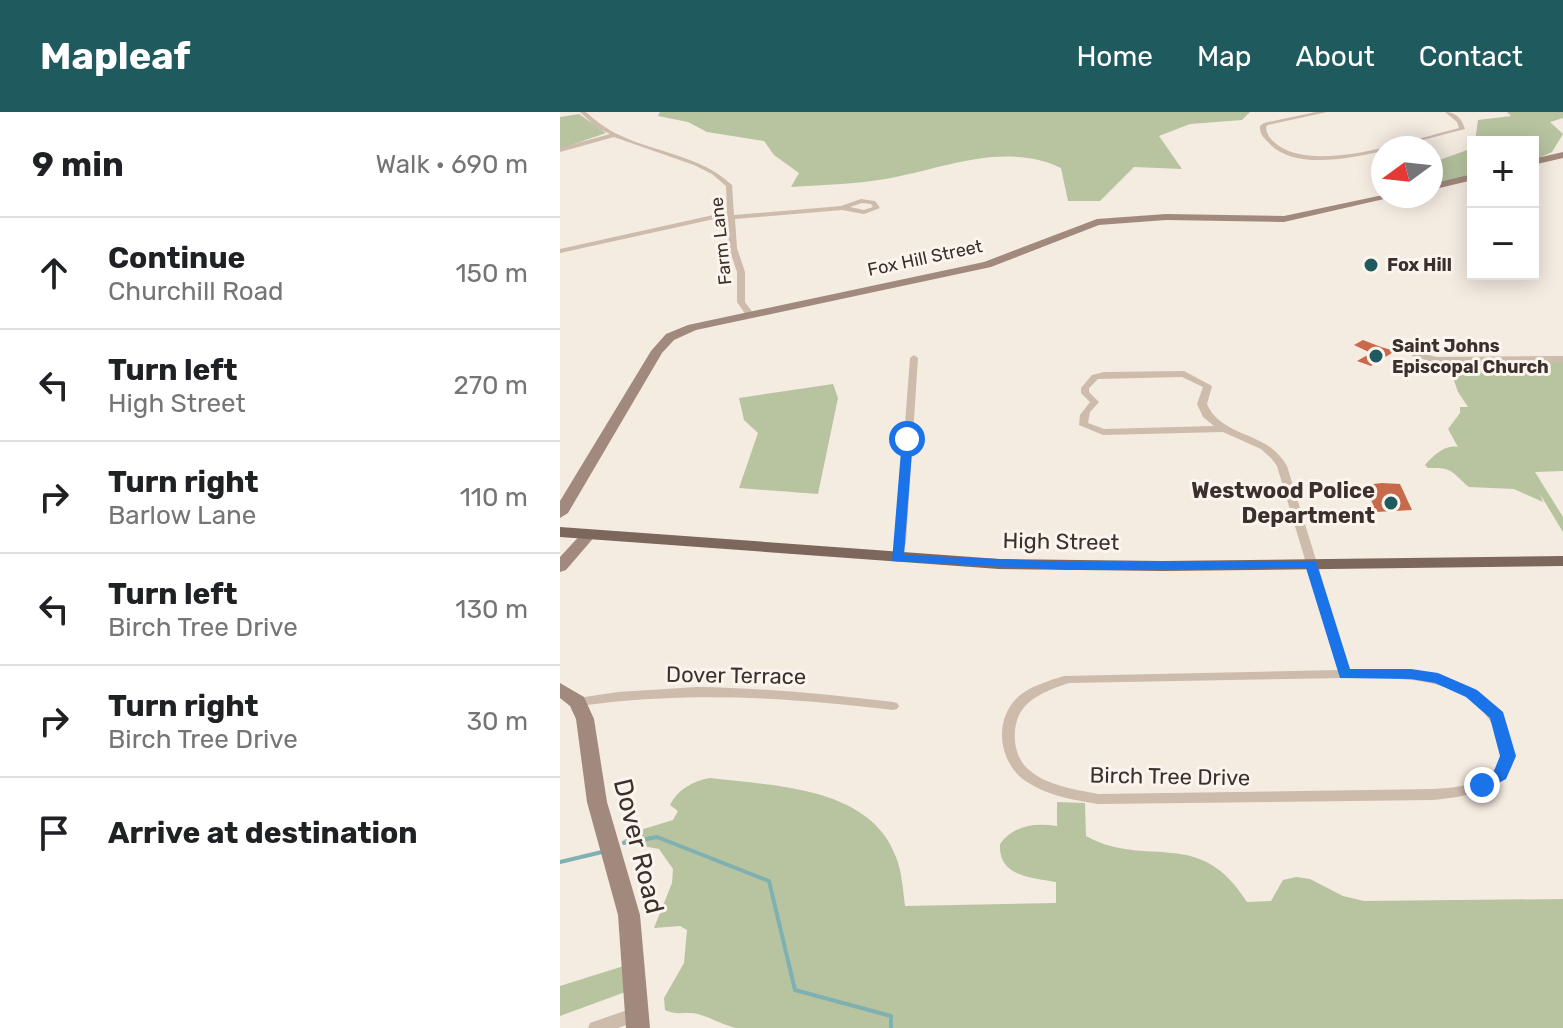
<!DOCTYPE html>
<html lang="en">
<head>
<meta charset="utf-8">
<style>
  :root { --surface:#fff; --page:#f6f6f6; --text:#202124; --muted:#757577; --line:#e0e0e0; --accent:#1f5a5e }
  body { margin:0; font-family:Rubik,sans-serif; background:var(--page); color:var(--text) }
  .controls { position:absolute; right:24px; top:24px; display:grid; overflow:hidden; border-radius:0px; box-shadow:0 4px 20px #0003 }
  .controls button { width:72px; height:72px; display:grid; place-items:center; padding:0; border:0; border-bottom:2px solid var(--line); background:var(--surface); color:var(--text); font:40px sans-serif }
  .compass { position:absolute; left:811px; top:24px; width:72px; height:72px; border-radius:50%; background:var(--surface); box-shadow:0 4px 20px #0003; rotate:255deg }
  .stop { position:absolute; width:24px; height:24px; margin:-18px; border:6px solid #1a73e8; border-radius:50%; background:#fff }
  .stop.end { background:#1a73e8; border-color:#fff; box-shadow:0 2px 8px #0008 }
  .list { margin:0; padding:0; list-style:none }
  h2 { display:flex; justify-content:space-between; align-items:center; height:104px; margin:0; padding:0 32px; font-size:34px }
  h2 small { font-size:26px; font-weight:400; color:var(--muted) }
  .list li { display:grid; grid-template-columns:52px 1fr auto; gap:24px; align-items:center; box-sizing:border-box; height:112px; padding:0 32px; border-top:2px solid var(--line) }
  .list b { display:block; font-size:30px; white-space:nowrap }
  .list p { margin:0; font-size:26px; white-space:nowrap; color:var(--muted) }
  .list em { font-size:26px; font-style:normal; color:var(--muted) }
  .icon { flex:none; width:44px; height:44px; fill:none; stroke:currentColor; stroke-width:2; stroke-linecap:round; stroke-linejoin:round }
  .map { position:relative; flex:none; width:1003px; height:916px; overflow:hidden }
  header { display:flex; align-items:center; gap:48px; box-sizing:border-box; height:112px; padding:0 40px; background:var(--accent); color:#fff }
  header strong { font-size:38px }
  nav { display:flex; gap:44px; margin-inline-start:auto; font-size:28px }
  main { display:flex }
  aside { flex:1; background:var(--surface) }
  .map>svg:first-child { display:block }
  .green { fill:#b8c4a0 }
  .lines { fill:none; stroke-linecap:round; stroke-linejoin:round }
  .stream { stroke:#7fb0b2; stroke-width:4 }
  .building { fill:#c8694b }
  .street { fill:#cdbbac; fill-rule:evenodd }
  .secondary { fill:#a18a7d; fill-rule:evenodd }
  .primary { fill:#7d675c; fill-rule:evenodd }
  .route { fill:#1a73e8 }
  .poi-dot { fill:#1f5a5e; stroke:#fbf5ee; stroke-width:3 }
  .labels { text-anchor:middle; stroke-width:6; stroke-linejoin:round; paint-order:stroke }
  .far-street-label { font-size:18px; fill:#3b302b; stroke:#fbf5ee }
  .far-poi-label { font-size:18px; font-weight:bold; fill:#3b302b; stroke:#fbf5ee; text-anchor:start }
  .poi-label { font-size:22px; font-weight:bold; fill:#3b302b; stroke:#fbf5ee; text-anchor:end }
  .street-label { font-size:22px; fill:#3b302b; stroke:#fbf5ee }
  .near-street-label { font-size:26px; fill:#3b302b; stroke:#fbf5ee }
</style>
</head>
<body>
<header>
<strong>Mapleaf</strong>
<nav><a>Home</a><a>Map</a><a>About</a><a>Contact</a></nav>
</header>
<main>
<aside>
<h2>9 min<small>Walk · 690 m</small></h2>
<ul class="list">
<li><svg class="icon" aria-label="ahead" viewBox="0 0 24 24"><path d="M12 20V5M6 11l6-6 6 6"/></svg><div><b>Continue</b><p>Churchill Road</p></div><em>150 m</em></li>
<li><svg class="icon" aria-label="left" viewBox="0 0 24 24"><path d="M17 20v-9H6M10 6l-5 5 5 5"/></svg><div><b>Turn left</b><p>High Street</p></div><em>270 m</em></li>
<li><svg class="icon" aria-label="right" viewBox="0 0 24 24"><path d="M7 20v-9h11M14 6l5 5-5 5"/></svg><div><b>Turn right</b><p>Barlow Lane</p></div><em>110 m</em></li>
<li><svg class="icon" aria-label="left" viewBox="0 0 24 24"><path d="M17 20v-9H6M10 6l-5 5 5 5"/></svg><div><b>Turn left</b><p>Birch Tree Drive</p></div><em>130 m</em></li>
<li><svg class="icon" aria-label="right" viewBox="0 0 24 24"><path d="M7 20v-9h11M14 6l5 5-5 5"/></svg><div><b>Turn right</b><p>Birch Tree Drive</p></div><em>30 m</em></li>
<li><svg class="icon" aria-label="arrive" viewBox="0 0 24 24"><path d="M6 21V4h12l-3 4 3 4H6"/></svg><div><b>Arrive at destination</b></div></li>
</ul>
</aside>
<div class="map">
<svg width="1003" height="916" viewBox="0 0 1003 916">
  <rect width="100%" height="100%" fill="#f4ebe1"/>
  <!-- green -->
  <path class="green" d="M100,0H690L682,8L630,12L599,24L622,57L574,55L540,89H508L501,56C445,30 388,55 331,66C298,72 264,73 231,75L239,61L214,43L204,29L147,20L128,10L98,4Z
    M947,0H1003V6L990,10L1003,22L992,40L973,49V30H915L918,8L951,4Z
    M19,2L46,21L0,37V5Z
    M913,33V63L881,70L871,67V51L910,37Z
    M1003,250V359L975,360L1003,405V420L980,382L983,390L954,377L909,375C891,360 894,355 868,356L865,353C873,344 885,332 898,335L888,317L900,301V295H908L898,280L888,251Z
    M273,272L278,286L258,382L179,376L198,321L184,308L179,286Z
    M150,666C214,674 310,674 336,745C342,760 343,778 345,794L496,791V770C471,765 438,765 440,732C454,713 475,711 497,714V690L525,691L526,724C588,758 639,713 687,790L711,789L723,768L736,765L750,767L783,784L804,789L1003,787V916H176C163,913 152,906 138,902C127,899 116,904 105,898L104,886L124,851L127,818L120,814L94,816L112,771L113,757L99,737L61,730L77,719L113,708L118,699L110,693C118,677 133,669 150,666Z
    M67,853L68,879L0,904V874Z"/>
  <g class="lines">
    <!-- stream -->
    <path class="stream" d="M64,731L97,725L209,769L235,878L331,904V916
      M0,750L42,740"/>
  </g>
  <!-- building -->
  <path class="building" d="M803,228L821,235L835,239L811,254L797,249L811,241L794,233Z
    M822,371L840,372L852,398L816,400L805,373Z
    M762,400H799L803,412H767Z"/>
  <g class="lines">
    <!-- street -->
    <path class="street" d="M20,0H26C36,9 45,16 57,22C96,41 140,43 172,73L174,103L281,94L301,87L315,89L320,96L304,102L282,98L175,107L177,136L185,160V190L193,201L186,203L177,190V160L169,136L168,104L0,141V137L167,100L166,74L152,62L134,53L54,25L0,40V36L50,22L36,15ZM302,91L311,92L313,95L304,98L290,95Z
      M756,0H767L708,13L706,15C706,23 712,29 719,34C759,61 854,27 899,16L897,10L885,0C896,0 902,7 905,17L832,36H823V39C790,46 733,59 708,30C702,24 700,22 700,14L704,11Z
      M855,239L876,245L1003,244V250L876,251L852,244L851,242Z
      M354,243L358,246L346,430L342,447L337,450L332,447L336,430L350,246Z
      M624,259L652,274L647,292C658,318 688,320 710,335C717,340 722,346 727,354L790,558C830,558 874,557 910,575C928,584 943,601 949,621C951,628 954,637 954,645C950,680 901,685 873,688L538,692C514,688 488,684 467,670C439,652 432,608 459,584C471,574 488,569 504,564L778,558L717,354L711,346L701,337L663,320L543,323L519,313L520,303L530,290L521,281V276L532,263L544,260ZM622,265L643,275L637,292L643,305L654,314L544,317L528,311L530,300L539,290L529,280V276L538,267ZM785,566C823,566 865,564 900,581C924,592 957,637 932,660C916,674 893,676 873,677L538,682C514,677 487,674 468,657C460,650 456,640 455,629C452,592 479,581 509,571Z
      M137,575C203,576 268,582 333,590L337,591L339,594L337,597L333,598C223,585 128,579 18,594L14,593L12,590L14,587L18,586L58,580Z
      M76,895L82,897L84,902L82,907L58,916H28L30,911Z"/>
    <!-- secondary -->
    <path class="secondary" d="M1003,40V46L973,53V47Z
      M913,62V68L871,78V72Z
      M823,83L837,84L724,110L606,108L539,113L431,155L136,218L114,228L102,241L8,401L0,406V389L91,239L106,222L128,213L424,150L537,107L606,102L724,104Z
      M28,418L36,423L6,458L0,460V445L23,420Z
      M0,571L24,585L34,607L47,690L80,803L90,916H66L58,803L27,690L16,607L10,594L0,586Z"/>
    <!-- primary -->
    <path class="primary" d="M0,415L439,447L603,449L1003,444V454L603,459L439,457L0,425Z"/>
  </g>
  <!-- route -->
  <path class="route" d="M347,324L353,327L344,443L508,450L756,449L790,557H851L878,561L917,578L943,600L956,644L946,667L922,680L914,673L934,659L940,644L930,606L906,585L875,571L851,567L780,566L746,456L508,458L332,449L342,327Z"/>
  <!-- markers -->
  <g class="poi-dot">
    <circle cx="811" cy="153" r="8"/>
    <circle cx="816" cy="244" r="8"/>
    <circle cx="831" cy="391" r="8"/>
  </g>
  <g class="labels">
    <!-- far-street labels -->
    <g class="far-street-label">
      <text transform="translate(161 129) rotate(-96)" y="6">Farm Lane</text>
      <text transform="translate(365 146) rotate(-12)" y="6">Fox Hill Street</text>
    </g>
    <!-- far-poi labels -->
    <g class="far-poi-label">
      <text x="827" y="159">Fox Hill</text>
      <text x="832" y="240">Saint Johns<tspan x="832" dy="21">Episcopal Church</tspan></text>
    </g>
    <!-- poi labels -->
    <g class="poi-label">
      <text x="815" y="386">Westwood Police<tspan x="815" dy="25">Department</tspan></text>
    </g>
    <!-- street labels -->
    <g class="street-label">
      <text transform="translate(501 429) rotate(1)" y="8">High Street</text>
      <text transform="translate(176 563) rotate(1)" y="8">Dover Terrace</text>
      <text transform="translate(610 664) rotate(1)" y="8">Birch Tree Drive</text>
    </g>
    <!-- near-street labels -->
    <g class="near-street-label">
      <text transform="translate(79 734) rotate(76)" y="9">Dover Road</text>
    </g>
  </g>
</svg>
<div class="controls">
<button>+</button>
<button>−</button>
</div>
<svg class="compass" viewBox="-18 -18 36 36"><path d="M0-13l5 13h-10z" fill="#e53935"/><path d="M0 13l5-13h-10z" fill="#757577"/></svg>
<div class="stop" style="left:347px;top:327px"></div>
<div class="stop end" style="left:922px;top:673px"></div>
</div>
</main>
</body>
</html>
